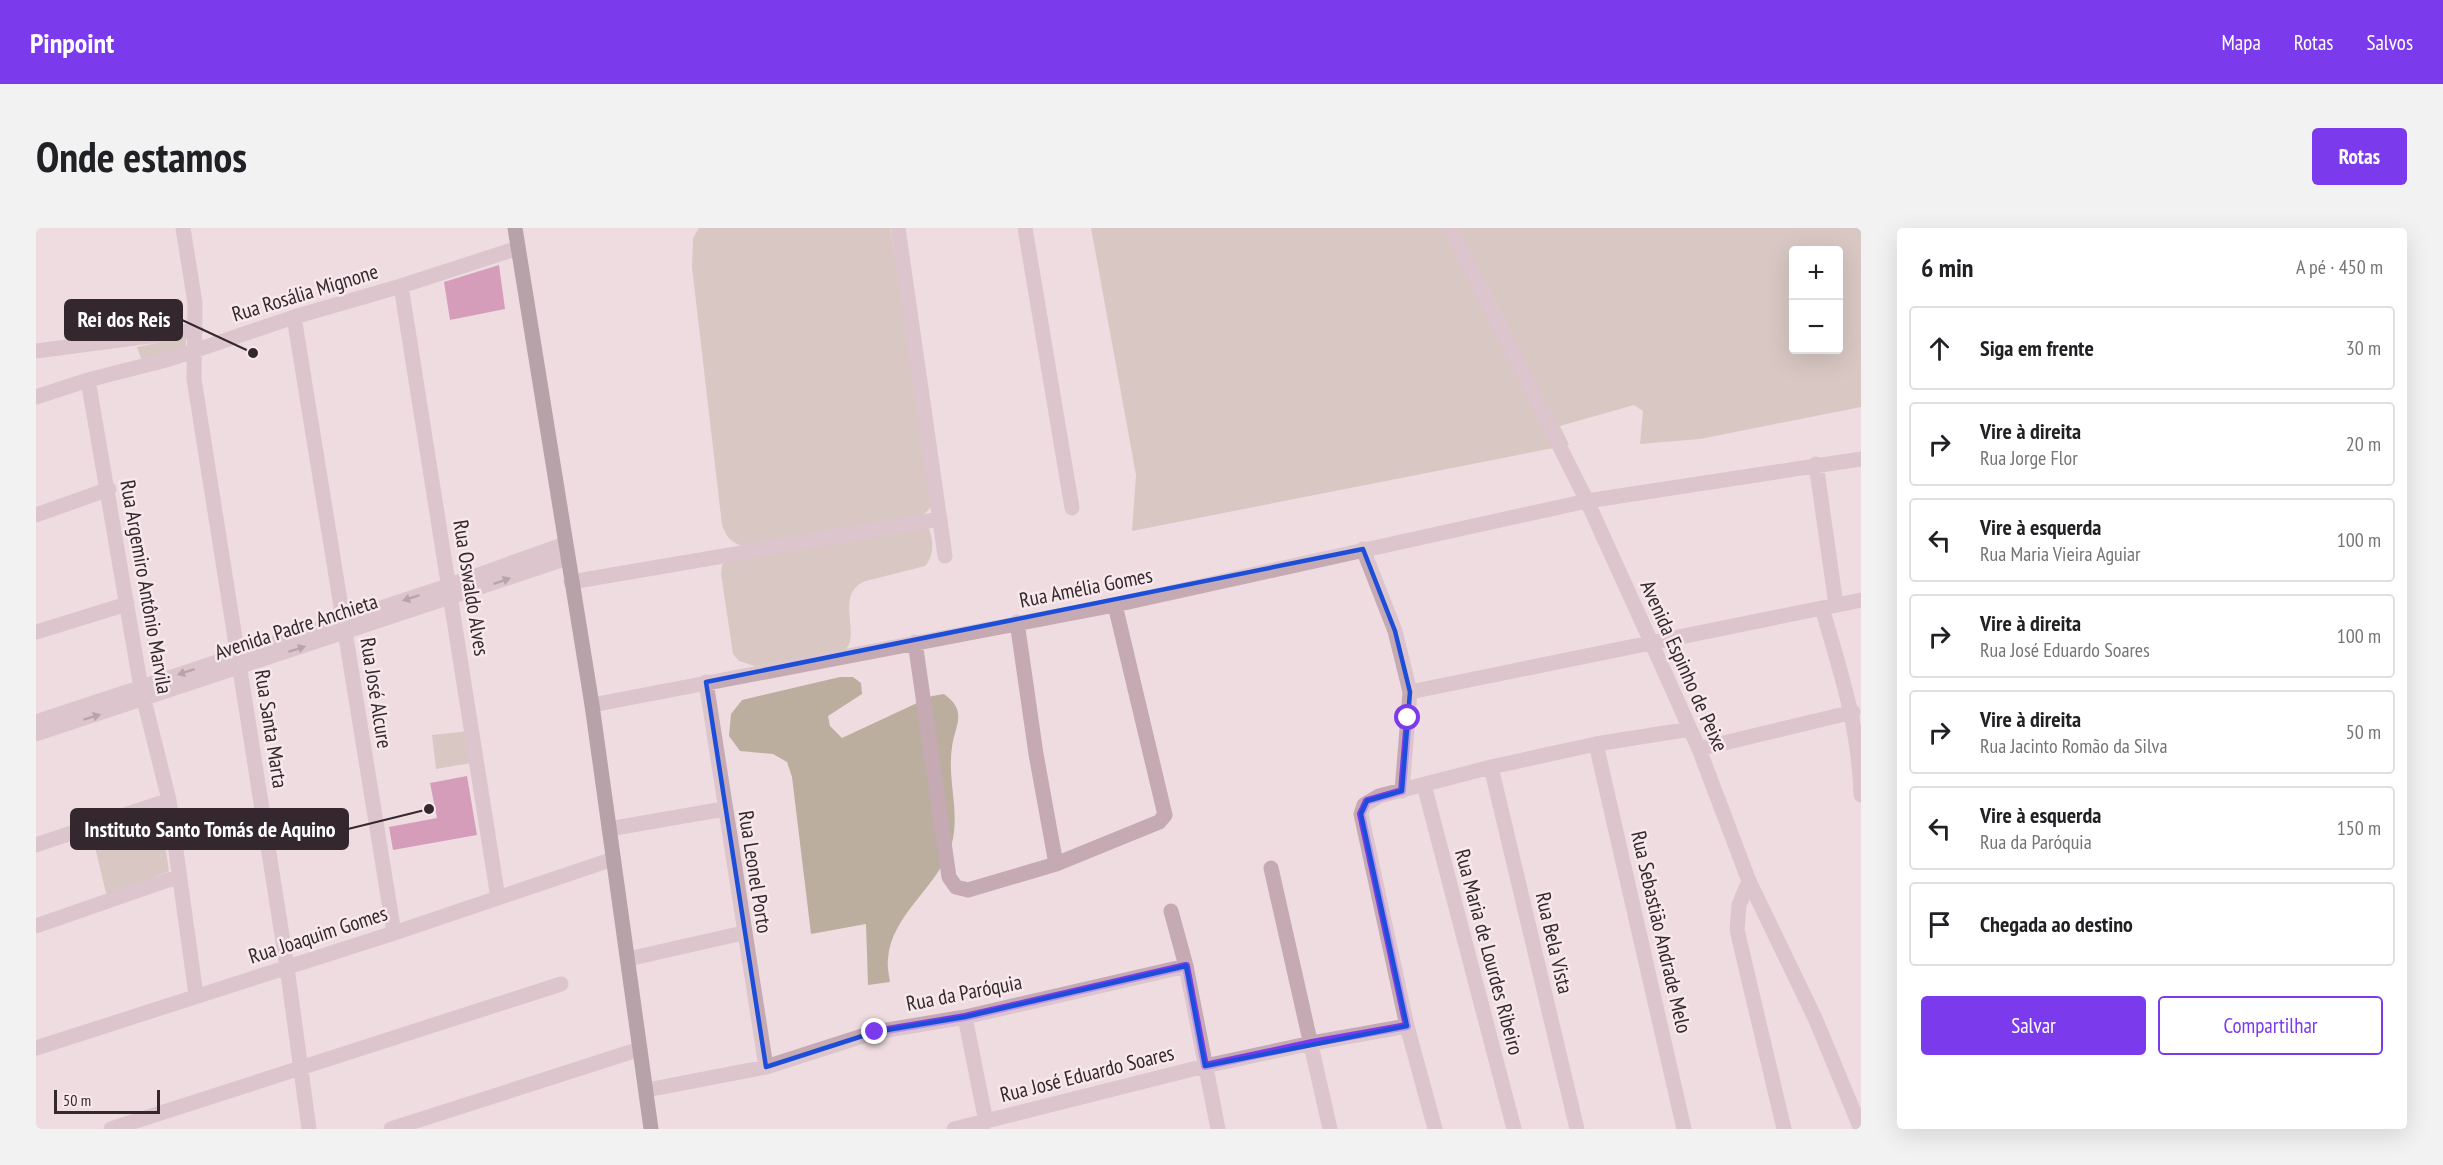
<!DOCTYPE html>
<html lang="pt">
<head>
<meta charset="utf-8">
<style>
  :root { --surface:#fff; --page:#f2f2f2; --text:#202124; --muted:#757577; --line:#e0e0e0; --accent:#7c3aed }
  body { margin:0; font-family:"PT Sans Narrow",sans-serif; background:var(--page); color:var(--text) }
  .controls { position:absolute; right:18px; top:18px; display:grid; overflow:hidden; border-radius:6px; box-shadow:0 6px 24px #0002 }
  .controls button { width:54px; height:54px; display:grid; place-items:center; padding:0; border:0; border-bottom:2px solid var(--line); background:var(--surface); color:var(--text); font:30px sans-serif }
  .scale { position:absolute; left:18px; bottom:15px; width:106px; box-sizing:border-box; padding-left:6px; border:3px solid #34282e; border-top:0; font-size:16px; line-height:21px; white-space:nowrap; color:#34282e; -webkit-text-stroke:4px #f7e8ec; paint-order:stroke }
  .stop { position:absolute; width:18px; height:18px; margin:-14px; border:4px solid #7c3aed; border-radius:50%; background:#fff }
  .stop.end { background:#7c3aed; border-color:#fff; box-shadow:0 2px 6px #0008 }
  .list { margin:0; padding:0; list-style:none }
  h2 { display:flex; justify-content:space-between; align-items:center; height:78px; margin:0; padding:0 24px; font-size:26px }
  h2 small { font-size:20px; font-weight:400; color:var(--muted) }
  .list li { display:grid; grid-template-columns:39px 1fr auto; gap:18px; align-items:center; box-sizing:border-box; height:84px; margin:0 12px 12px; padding:0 12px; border:2px solid var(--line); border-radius:6px }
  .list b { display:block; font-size:22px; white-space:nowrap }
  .list p { margin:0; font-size:20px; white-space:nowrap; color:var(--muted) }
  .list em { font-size:20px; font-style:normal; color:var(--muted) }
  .actions { display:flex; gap:12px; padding:18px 24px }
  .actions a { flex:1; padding:14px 0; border:2px solid var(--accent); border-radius:6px; text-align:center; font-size:21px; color:var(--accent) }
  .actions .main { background:var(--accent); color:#fff }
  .icon { flex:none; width:33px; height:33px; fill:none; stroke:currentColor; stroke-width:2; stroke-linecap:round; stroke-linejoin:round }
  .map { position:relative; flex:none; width:1825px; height:901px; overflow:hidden; border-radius:6px }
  header { display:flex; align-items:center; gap:36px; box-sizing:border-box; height:84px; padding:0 30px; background:var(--accent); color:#fff }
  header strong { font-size:28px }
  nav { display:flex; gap:33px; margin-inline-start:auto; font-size:21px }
  .intro { display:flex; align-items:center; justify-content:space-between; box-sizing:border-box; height:144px; padding:0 36px }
  h1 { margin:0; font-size:42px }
  .button { padding:15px 27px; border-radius:6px; background:var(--accent); color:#fff; font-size:21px; font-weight:700 }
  main { display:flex; gap:36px; padding:0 36px }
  aside { flex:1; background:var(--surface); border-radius:6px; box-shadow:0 6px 24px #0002 }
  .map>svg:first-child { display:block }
  .green { fill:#bcae9e; fill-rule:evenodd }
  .building { fill:#b8518c }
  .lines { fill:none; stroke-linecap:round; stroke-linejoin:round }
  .minor { stroke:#c5a9b3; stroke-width:15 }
  .major { stroke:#745b67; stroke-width:15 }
  .oneway { fill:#75626a }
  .route { stroke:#7c3aed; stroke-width:8 }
  .marked { fill:none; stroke:#1d4ed8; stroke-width:4.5; stroke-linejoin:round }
  .labels { text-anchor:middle; stroke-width:5; stroke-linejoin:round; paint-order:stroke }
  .street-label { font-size:21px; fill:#34282e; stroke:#f7e8ec }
  .leader { fill:none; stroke:#34282e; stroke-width:2 }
  .callout-dot { fill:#34282e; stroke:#f7e8ec; stroke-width:2 }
  .callout { fill:#34282e; stroke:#34282e; stroke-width:2 }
  .callout-label { font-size:22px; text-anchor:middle; font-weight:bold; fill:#fff }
</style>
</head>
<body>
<header>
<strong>Pinpoint</strong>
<nav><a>Mapa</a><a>Rotas</a><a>Salvos</a></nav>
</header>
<div class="intro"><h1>Onde estamos</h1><a class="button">Rotas</a></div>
<main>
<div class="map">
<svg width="1825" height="901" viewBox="0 0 1825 901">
  <rect width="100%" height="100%" fill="#efdce1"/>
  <!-- green -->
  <path class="green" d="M663,0H854L897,256C898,273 898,281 882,290L707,318C694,314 691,309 686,297L656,39L657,10Z
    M1055,0H1825V179L1664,211L1604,216L1607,183L1598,177L1524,198L1533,217L1096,303L1100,247ZM1758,22H1802V122H1758Z
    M150,109V121L106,133L101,119Z
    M888,300L893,301C898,313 898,328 889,338L830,353C797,365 826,407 809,422L719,438L703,433L697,426L685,346L686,337L691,333Z
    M804,449H817L825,455L826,466L792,488L794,498L806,510L896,468L908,466C932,483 919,497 916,519C911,551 924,583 916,615C904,658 855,686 852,731C851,739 853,747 854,754L832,757L830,696L775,706L756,549L751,534L737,526L704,523L693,508L695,486L706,472Z
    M432,503L435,535L400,541L396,507Z
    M124,584L133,643L71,669L56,607Z"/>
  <!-- building -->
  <path class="building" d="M463,37L469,81L414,92L408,54Z
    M431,548L441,607L357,622L353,599L401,590L394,555Z"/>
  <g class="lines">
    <!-- minor -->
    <path class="minor" d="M147,0L159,75L158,151L251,739L273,901
      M862,0L909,328
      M989,0L1036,280
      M1414,0L1551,273L1616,416L1663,521L1713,653L1779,790L1825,901
      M365,58L462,670
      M258,89L358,705
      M0,123L160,102
      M52,152L105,460L133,572L160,767
      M0,169L52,152L134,131L258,89L365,58L482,20
      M1780,236L1800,377
      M0,287L73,261
      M1327,321L1359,403L1374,464
      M535,354L904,291
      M1786,380C1805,445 1823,499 1825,567
      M981,394L1000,526L1020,636
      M0,404L91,376
      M879,414L913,649L920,659L932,662L1020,636L1123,594L1129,587L1079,377
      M670,454L730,839
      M556,477L1079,377L1551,273L1825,231
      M0,494L414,357L529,316
      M0,506L532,330
      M1560,516L1648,901
      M1663,521L1817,484
      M1455,539L1541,901
      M1388,557L1478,901
      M1366,563L1374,464L1825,372
      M573,601L688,581
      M0,617L133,572
      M1235,640L1294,901
      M1713,653L1703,677L1701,702L1748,901
      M1135,683L1150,738L1182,901
      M0,698L141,649
      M592,731L707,705
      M929,789L950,894
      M0,820L358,705L577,631
      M611,862L730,839L839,804L929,789L1150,738
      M75,901L525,756
      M355,901L604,821
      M918,901L1169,838L1276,815L1371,798
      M1399,901L1371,798L1325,586L1328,577L1343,568L1455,539L1560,516L1654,501"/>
    <!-- major -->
    <path class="major" d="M479,0L556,477L615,901"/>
  </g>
  <!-- one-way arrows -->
  <defs><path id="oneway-solid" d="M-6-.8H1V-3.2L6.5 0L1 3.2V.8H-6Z" transform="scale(1.5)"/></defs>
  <g class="oneway">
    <use href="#oneway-solid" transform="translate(466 353) rotate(-19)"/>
    <use href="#oneway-solid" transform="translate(375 370) rotate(162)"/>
    <use href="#oneway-solid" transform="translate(261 421) rotate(-18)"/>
    <use href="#oneway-solid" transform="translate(150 444) rotate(162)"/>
    <use href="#oneway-solid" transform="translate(56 489) rotate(-17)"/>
  </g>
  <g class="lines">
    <!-- route -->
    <path class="route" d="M839,804L929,789L1150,738L1169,838L1276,815L1371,798L1325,586L1331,573L1366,563L1372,490"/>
  </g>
  <!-- marked area -->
  <path d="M0 0H1825V901H0ZM1327,321L1359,403L1374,464L1366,563L1331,573L1325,586L1371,798L1169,838L1150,738L929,789L839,804L730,839L670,454Z" fill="#efdce1" fill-opacity=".55" fill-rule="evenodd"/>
  <path class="marked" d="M1327,321L1359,403L1374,464L1366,563L1331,573L1325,586L1371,798L1169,838L1150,738L929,789L839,804L730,839L670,454Z"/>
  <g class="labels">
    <!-- street labels -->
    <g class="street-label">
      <text transform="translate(269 65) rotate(-17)" y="7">Rua Rosália Mignone</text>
      <text transform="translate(110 359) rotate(80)" y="7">Rua Argemiro Antônio Marvila</text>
      <text transform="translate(435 360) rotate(81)" y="7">Rua Oswaldo Alves</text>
      <text transform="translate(1050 360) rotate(-11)" y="7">Rua Amélia Gomes</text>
      <text transform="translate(260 399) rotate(-18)" y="7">Avenida Padre Anchieta</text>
      <text transform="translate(1648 438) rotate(66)" y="7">Avenida Espinho de Peixe</text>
      <text transform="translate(340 465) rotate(81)" y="7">Rua José Alcure</text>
      <text transform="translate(235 501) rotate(81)" y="7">Rua Santa Marta</text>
      <text transform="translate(719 644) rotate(81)" y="7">Rua Leonel Porto</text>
      <text transform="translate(1625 704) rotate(77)" y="7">Rua Sebastião Andrade Melo</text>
      <text transform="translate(282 707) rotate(-18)" y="7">Rua Joaquim Gomes</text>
      <text transform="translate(1518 715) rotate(77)" y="7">Rua Bela Vista</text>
      <text transform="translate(1453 724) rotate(75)" y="7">Rua Maria de Lourdes Ribeiro</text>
      <text transform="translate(928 765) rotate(-11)" y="7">Rua da Paróquia</text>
      <text transform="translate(1051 846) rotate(-14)" y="7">Rua José Eduardo Soares</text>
    </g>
  </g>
  <!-- callouts -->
  <path class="leader" d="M217 125L146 92M393 581L312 601"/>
  <g class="callout-dot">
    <circle cx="217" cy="125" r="6"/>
    <circle cx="393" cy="581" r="6"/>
  </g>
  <g class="callout">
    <rect x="29" y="72" width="117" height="40" rx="6"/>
    <rect x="35" y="581" width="277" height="40" rx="6"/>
  </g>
  <g class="callout-label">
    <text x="88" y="99">Rei dos Reis</text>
    <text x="174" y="609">Instituto Santo Tomás de Aquino</text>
  </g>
</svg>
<div class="controls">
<button>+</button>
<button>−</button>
</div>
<div class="scale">50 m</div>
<div class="stop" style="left:1372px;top:490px"></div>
<div class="stop end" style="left:839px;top:804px"></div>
</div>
<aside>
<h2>6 min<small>A pé · 450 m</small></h2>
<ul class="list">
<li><svg class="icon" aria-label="ahead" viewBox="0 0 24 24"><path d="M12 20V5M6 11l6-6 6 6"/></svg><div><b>Siga em frente</b></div><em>30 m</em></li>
<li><svg class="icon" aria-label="right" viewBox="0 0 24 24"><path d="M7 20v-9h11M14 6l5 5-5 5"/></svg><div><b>Vire à direita</b><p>Rua Jorge Flor</p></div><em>20 m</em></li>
<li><svg class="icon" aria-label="left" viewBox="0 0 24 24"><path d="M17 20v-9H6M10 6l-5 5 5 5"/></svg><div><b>Vire à esquerda</b><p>Rua Maria Vieira Aguiar</p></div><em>100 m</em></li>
<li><svg class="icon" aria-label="right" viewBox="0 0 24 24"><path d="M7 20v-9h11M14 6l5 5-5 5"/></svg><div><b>Vire à direita</b><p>Rua José Eduardo Soares</p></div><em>100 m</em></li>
<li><svg class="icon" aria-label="right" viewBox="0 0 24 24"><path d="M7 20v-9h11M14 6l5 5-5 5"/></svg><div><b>Vire à direita</b><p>Rua Jacinto Romão da Silva</p></div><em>50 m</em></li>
<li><svg class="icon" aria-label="left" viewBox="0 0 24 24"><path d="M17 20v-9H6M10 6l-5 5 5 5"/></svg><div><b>Vire à esquerda</b><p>Rua da Paróquia</p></div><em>150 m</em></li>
<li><svg class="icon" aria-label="arrive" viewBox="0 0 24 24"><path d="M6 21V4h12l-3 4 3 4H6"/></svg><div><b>Chegada ao destino</b></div></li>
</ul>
<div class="actions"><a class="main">Salvar</a><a>Compartilhar</a></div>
</aside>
</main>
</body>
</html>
